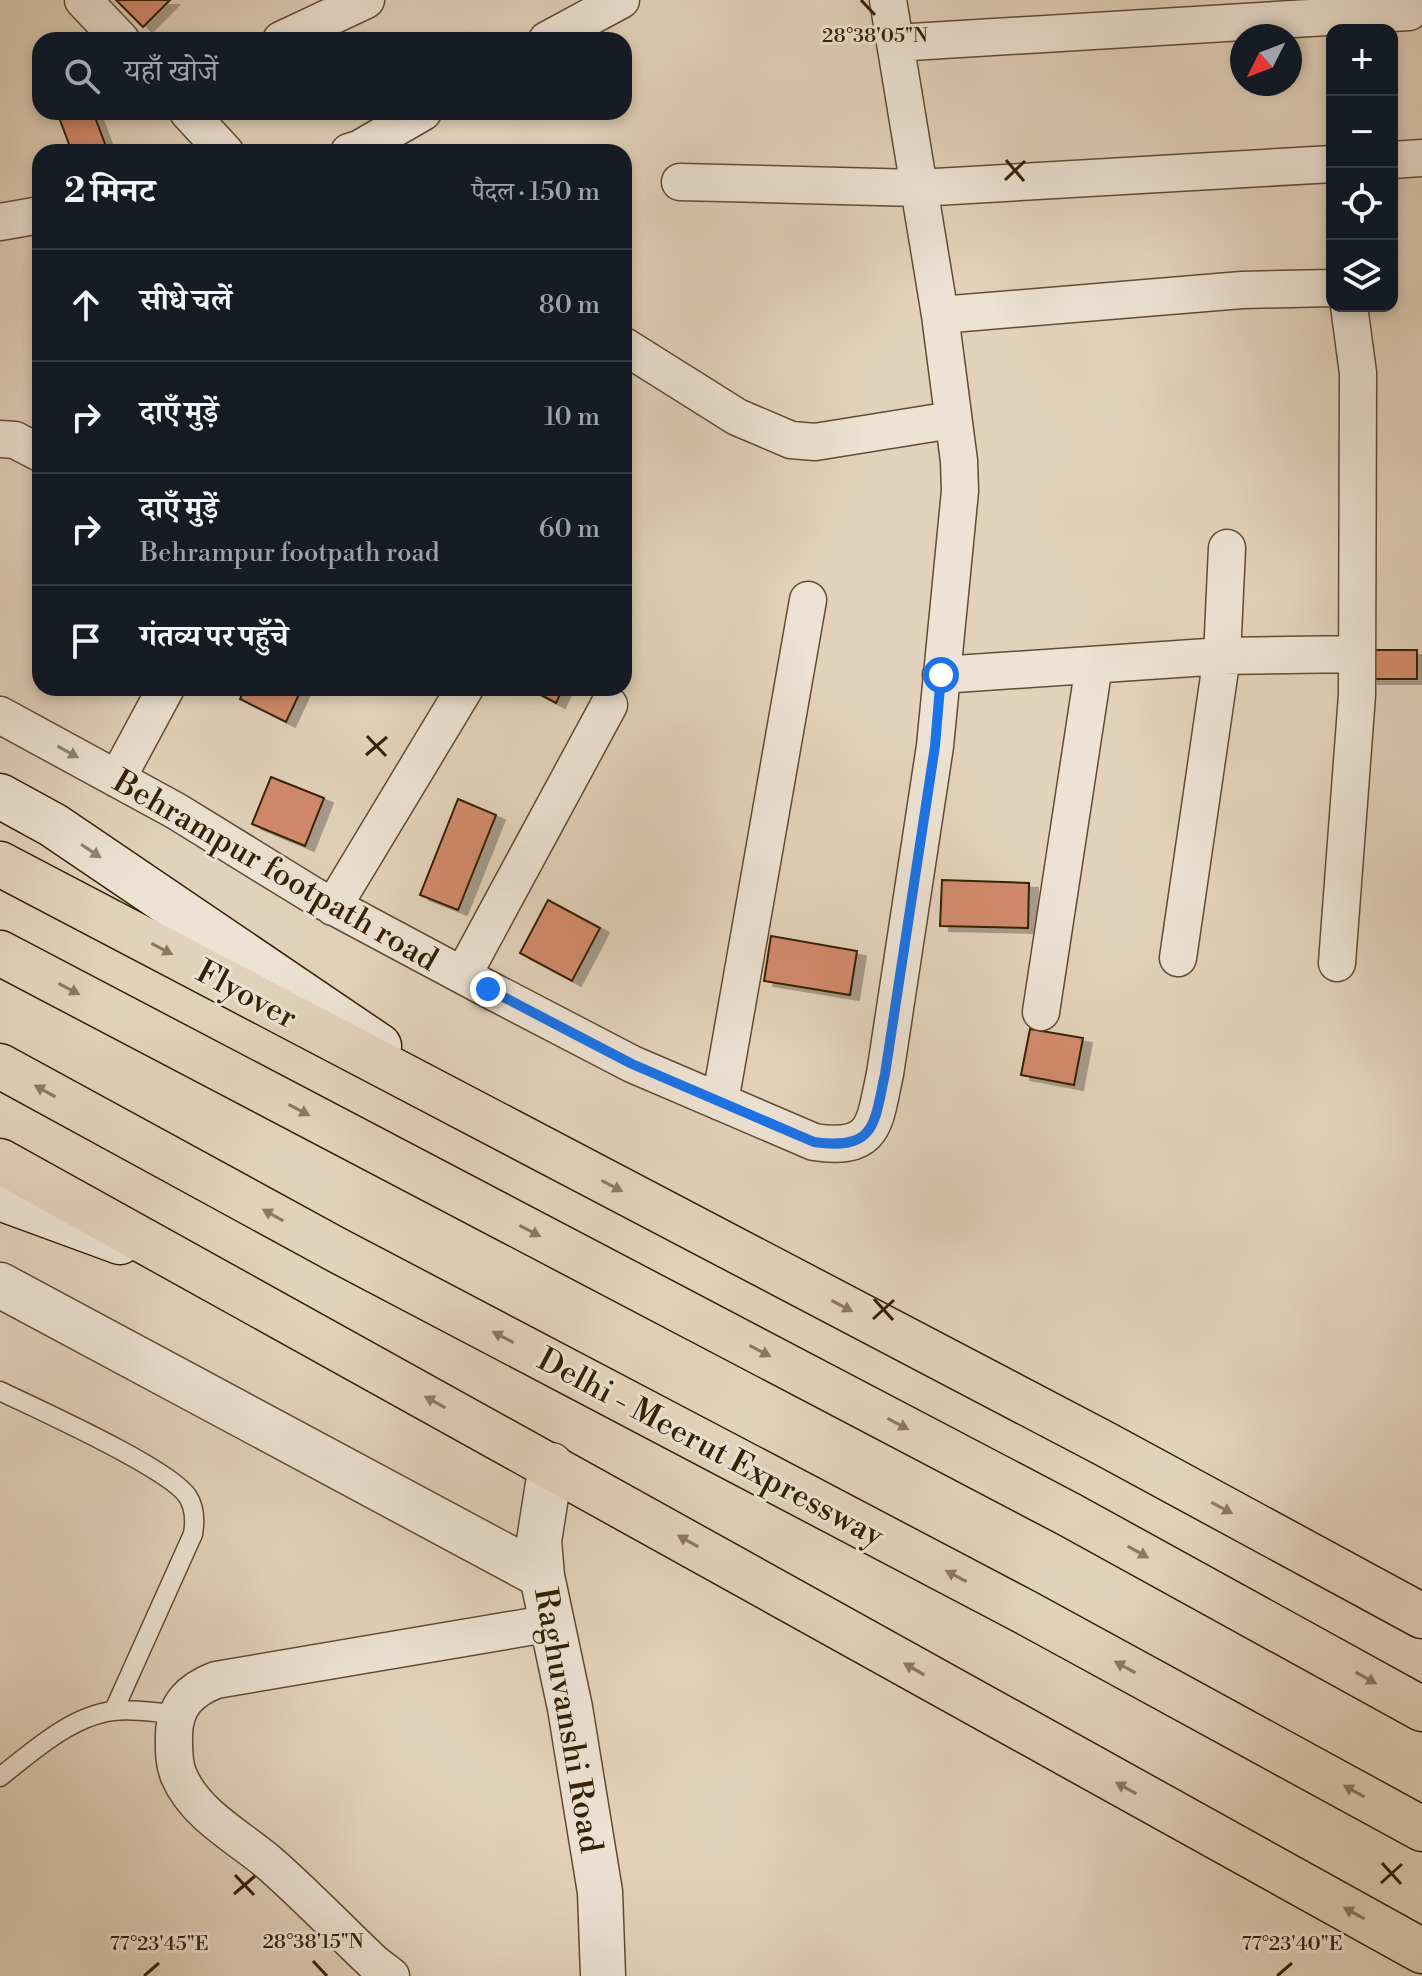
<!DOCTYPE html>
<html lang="hi">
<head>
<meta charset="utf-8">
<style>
  :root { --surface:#171b24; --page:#242831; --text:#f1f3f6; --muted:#9ea1a6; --line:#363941 }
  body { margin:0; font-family:"Libre Bodoni","Noto Serif Devanagari",serif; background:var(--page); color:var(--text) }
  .controls { position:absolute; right:24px; top:24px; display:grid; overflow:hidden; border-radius:16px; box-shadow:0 4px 12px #0003 }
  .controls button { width:72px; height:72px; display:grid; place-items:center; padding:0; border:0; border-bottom:2px solid var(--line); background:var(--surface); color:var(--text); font:40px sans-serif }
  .compass { position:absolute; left:1230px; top:24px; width:72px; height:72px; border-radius:50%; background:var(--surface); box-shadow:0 4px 12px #0003; rotate:228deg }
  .stop { position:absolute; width:24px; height:24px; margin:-18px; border:6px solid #1a73e8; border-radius:50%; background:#fff }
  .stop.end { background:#1a73e8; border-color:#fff; box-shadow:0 2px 8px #0008 }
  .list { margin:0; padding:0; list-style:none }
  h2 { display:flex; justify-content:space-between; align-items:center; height:104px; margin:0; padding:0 32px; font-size:34px }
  h2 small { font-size:26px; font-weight:400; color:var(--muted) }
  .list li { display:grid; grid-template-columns:52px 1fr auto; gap:24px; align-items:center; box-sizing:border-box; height:112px; padding:0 32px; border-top:2px solid var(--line) }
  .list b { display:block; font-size:30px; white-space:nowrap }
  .list p { margin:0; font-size:26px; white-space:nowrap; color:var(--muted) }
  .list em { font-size:26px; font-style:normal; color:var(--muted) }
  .icon { flex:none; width:44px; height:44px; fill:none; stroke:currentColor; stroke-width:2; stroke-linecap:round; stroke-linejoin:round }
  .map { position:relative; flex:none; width:1422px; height:1976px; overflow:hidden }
  .search { position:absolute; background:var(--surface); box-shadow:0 4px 12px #0003; left:32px; top:32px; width:600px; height:88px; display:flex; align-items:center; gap:20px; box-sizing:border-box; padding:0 28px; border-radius:24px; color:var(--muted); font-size:30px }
  .panel { position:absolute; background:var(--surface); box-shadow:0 4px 12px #0003; left:32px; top:144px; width:600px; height:552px; border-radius:24px }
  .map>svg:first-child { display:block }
  .building { fill:#d38b6d; stroke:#342004; stroke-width:2; filter:url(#shadow) }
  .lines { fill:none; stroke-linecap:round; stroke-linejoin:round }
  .service-casing { stroke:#604c32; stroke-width:21 }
  .minor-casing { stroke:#604c32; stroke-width:39 }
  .tertiary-casing { stroke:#604c32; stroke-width:47 }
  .secondary-casing { stroke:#342004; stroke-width:47 }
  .trunk-casing { stroke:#342004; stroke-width:47 }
  .motorway-casing { stroke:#342004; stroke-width:47 }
  .service { stroke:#ede2d3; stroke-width:18 }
  .minor { stroke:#ede2d3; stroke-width:36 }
  .tertiary { stroke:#ede2d3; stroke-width:44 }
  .secondary { stroke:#ede2d3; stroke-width:44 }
  .trunk { stroke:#e3d2bb; stroke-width:44 }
  .motorway { stroke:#e3d2bb; stroke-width:44 }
  .oneway { fill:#90816c }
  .oneway2 { fill:#8c7960 }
  .route { stroke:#1a73e8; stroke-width:10 }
  .ticks { fill:none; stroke:#342004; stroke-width:3 }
  .labels { text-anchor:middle; stroke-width:6; stroke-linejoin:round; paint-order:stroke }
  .street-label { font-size:32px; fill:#342004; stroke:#ede2d3 }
  .ticks-label { font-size:20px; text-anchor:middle; fill:#342004; stroke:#ede2d3; stroke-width:6; stroke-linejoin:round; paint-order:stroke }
</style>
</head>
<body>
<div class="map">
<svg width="1422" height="1976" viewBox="0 0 1422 1976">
  <defs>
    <filter id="shadow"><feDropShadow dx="9" dy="5" stdDeviation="0" flood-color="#0004"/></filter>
  </defs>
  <rect width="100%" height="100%" fill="#e3d2bb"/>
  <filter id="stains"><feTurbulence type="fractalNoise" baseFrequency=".0025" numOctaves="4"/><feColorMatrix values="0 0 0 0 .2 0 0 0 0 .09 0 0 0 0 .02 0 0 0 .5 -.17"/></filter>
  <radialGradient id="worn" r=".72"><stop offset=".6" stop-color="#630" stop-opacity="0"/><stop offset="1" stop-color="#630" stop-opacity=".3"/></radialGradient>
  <!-- building -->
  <path class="building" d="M116,0H170L143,27Z
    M57,112H93L108,152H72Z
    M1369,650H1417V679H1369Z
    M245,688H302L286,722L240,699Z
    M528,688H563L556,703Z
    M271,777L324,798L305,846L252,824Z
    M458,799L496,815L458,910L420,895Z
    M942,880L1029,883L1028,928L940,926Z
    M548,900L600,928L572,981L520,953Z
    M771,936L857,951L850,995L764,981Z
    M1030,1029L1083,1038L1074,1085L1021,1075Z"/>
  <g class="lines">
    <!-- service casing -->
    <g class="service-casing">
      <path id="service" d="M0,1391C37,1409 171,1469 188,1497C195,1508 195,1522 193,1534L114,1710
        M0,1777C32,1752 71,1716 113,1711C133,1708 156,1713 176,1714"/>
    </g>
    <!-- minor casing -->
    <g class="minor-casing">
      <path id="minor" d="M83,0L121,40
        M281,40L366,0
        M547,40L621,0
        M895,43L1409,12
        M188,112L225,152
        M349,152L359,149L423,112
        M1392,160L1422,158
        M680,182L918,188L1332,164
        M0,222L40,215
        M940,315L1242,290L1332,288
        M624,346L737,417L791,440L815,442L952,420
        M0,439L15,440L40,453
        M941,675L1222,656L1357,654
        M0,715L176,811L314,896L488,989L632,1064L814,1142C876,1151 874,1124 885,1074L935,746L960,491L959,461L940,315L888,0
        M117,779L166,688
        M333,907L465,688
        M1178,958L1222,656L1227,548
        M1337,963L1357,695L1358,373L1349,306
        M463,975L609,705
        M1041,1012L1094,665
        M720,1102L808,600
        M391,1976L374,1963C339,1930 304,1893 267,1861C237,1836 195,1814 179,1776C173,1763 174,1747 174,1734C175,1705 190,1690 216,1680L552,1623"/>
    </g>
    <!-- tertiary casing -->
    <g class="tertiary-casing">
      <path id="tertiary" d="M0,1285L542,1576
        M551,1465L539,1541L542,1576L570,1708L600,1892L603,1976"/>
    </g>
    <!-- secondary casing -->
    <g class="secondary-casing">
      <path id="secondary" d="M0,796L53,825L379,1046
        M0,1198L120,1242"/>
    </g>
    <!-- trunk casing -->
    <g class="trunk-casing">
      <path id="trunk" d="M0,864L1105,1444L1422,1616
        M0,1161L1422,1951"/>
    </g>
    <!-- motorway casing -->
    <g class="motorway-casing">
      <path id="motorway" d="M0,953L1070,1515L1422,1709
        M0,1066L335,1249L1025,1612L1422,1829"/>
    </g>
    <!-- service -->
    <use href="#service" class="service"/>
    <!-- minor -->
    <use href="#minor" class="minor"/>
    <!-- tertiary -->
    <use href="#tertiary" class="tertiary"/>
    <!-- secondary -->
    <use href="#secondary" class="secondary"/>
    <!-- trunk -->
    <use href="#trunk" class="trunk"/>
    <!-- motorway -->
    <use href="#motorway" class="motorway"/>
  </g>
  <!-- one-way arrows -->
  <defs><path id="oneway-solid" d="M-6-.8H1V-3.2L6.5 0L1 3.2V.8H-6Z" transform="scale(2)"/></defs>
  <g class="oneway">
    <use href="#oneway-solid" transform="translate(68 752) rotate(29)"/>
    <use href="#oneway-solid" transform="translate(91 851) rotate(34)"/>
  </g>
  <g class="oneway2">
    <use href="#oneway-solid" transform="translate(162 949) rotate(28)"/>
    <use href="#oneway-solid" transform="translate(69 989) rotate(28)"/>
    <use href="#oneway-solid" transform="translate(45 1091) rotate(-151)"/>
    <use href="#oneway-solid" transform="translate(299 1110) rotate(28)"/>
    <use href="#oneway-solid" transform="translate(612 1186) rotate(28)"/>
    <use href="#oneway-solid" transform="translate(273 1215) rotate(-151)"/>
    <use href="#oneway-solid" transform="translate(530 1231) rotate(28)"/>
    <use href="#oneway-solid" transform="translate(842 1306) rotate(28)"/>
    <use href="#oneway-solid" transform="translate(503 1337) rotate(-152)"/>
    <use href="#oneway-solid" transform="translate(760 1351) rotate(28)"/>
    <use href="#oneway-solid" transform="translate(435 1402) rotate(-151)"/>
    <use href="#oneway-solid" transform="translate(898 1424) rotate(28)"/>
    <use href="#oneway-solid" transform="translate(1222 1508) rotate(28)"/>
    <use href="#oneway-solid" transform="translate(688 1541) rotate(-151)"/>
    <use href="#oneway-solid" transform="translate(1138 1552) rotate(29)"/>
    <use href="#oneway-solid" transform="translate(956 1576) rotate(-152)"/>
    <use href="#oneway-solid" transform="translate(1125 1667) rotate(-151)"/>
    <use href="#oneway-solid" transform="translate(914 1669) rotate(-150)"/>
    <use href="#oneway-solid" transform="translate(1366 1678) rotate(29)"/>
    <use href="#oneway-solid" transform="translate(1126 1788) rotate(-151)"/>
    <use href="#oneway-solid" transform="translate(1354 1791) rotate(-151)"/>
    <use href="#oneway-solid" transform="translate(1354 1913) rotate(-151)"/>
  </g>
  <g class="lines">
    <!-- route -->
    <path class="route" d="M488,989L632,1064L814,1142C876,1151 874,1124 885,1074L935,746L941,675"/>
  </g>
  <!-- ticks -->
  <path class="ticks" d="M861,0L875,15M1006,160L1024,181M1005,180L1025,161M367,736L386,756M366,755L387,737M874,1299L893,1320M873,1319L894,1300M1382,1863L1401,1884M235,1875L254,1895M1381,1883L1402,1864M234,1894L255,1876M313,1961L327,1976M144,1976L159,1963M1277,1976L1292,1963"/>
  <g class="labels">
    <!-- street labels -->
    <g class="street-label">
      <text transform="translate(276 870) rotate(30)" y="11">Behrampur footpath road</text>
      <text transform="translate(247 994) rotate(28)" y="11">Flyover</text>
      <text transform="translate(711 1447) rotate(28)" y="11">Delhi - Meerut Expressway</text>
      <text transform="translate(569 1720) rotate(80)" y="11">Raghuvanshi Road</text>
    </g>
  </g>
  <g class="ticks-label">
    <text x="875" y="42">28°38'05"N</text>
    <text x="313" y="1948">28°38'15"N</text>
    <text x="159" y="1950">77°23'45"E</text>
    <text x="1292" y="1950">77°23'40"E</text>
  </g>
  <rect width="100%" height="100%" filter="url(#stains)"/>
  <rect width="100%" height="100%" fill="url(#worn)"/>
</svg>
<div class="controls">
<button>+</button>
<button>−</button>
<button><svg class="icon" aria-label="locate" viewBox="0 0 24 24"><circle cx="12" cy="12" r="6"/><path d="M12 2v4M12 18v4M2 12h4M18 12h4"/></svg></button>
<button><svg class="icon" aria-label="layers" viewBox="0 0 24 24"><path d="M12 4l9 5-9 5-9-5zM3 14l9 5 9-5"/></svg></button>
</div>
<svg class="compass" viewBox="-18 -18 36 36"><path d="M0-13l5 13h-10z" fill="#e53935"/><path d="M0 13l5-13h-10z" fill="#9ea1a6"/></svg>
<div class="stop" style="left:941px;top:675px"></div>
<div class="stop end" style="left:488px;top:989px"></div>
<div class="search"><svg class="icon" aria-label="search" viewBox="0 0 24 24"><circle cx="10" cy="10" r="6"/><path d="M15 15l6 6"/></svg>यहाँ खोजें</div>
<section class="panel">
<h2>2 मिनट<small>पैदल · 150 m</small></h2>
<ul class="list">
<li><svg class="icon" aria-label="ahead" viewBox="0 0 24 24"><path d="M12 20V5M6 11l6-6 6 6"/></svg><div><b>सीधे चलें</b></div><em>80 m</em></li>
<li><svg class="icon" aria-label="right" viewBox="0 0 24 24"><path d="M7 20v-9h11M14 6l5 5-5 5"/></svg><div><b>दाएँ मुड़ें</b></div><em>10 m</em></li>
<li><svg class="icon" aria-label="right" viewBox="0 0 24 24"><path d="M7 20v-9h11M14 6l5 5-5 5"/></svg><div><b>दाएँ मुड़ें</b><p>Behrampur footpath road</p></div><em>60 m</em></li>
<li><svg class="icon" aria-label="arrive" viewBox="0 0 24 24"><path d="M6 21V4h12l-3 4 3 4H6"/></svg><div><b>गंतव्य पर पहुँचे</b></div></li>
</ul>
</section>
</div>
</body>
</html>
